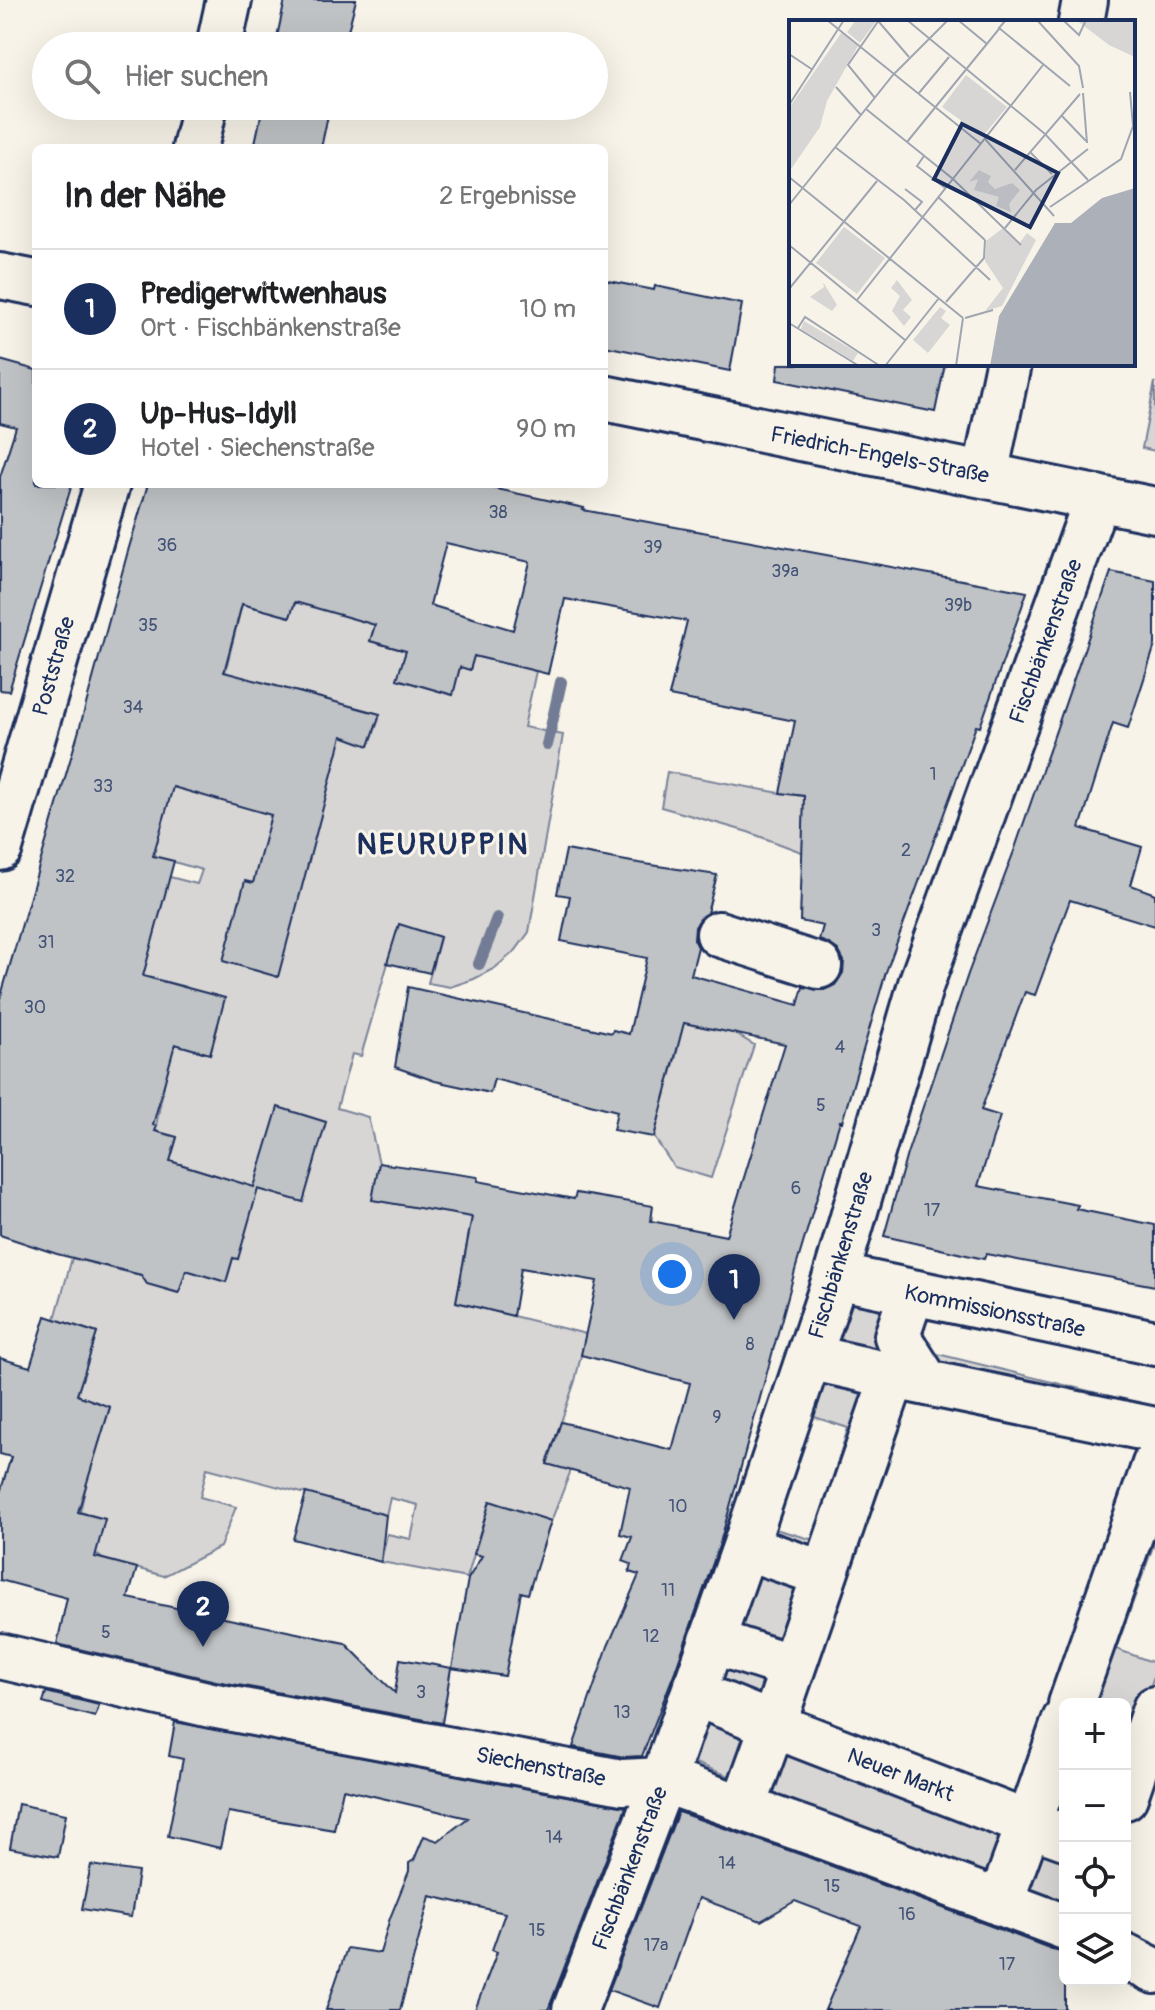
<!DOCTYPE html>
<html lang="de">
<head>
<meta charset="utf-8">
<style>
  :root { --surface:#fff; --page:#f2f2f2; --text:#202124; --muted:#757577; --line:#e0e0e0; --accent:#1b2f5e }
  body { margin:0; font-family:Pangolin,sans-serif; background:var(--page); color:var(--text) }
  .controls { position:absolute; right:24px; bottom:24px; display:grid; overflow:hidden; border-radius:12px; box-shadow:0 8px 32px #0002 }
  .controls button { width:72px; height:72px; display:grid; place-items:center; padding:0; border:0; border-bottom:2px solid var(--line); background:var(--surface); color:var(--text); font:40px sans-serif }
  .you { position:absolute; left:672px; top:1274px; width:28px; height:28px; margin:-20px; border:6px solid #fff; border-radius:50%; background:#1a73e8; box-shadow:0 0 0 12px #1a73e833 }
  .badge { display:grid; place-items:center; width:52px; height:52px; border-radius:50%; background:var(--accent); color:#fff; font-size:26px; font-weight:700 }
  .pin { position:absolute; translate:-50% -66px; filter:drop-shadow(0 2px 4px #0008) }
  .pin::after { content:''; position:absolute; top:42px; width:28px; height:24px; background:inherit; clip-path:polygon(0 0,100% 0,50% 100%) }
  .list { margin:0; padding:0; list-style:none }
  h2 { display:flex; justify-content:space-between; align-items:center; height:104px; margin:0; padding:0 32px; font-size:34px }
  h2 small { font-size:26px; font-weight:400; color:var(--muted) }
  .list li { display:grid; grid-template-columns:52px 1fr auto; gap:24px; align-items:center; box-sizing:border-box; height:120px; padding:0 32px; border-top:2px solid var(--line) }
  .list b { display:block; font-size:30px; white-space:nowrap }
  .list p { margin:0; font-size:26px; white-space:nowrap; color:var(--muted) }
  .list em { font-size:26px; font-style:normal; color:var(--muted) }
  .icon { flex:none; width:44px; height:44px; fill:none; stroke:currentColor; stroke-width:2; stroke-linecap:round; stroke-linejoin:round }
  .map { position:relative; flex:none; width:1155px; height:2010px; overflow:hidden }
  .search { position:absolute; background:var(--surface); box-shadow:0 8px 32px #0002; left:32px; top:32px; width:576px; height:88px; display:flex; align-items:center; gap:20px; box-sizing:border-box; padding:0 28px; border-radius:44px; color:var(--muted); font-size:30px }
  .panel { position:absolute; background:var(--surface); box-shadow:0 8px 32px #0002; left:32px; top:144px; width:576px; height:344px; border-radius:12px }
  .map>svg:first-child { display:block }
  .green { fill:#d7d6d4; stroke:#798299; stroke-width:2 }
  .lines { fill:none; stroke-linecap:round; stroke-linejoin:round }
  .stream { stroke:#727c95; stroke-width:12 }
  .building { fill:#c0c3c5; stroke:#1b2f5e; stroke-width:2; fill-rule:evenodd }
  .minor-casing { stroke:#1b2f5e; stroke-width:50 }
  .minor { stroke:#f7f3e8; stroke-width:44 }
  .labels { text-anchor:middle; stroke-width:6; stroke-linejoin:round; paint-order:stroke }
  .number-label { font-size:18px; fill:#445478 }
  .street-label { font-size:22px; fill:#1b2f5e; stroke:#f7f3e8 }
  .district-label { font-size:30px; font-weight:bold; letter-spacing:2px; fill:#1b2f5e; stroke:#f7f3e8 }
  .inset-river { fill:none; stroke:#acb0b9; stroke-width:4 }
  .inset-road { fill:none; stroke:#9fa5b1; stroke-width:2 }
  .view { fill:#1b2f5e; fill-opacity:0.15; stroke:#1b2f5e; stroke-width:4 }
  .inset-edge { fill:none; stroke:#1b2f5e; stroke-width:4 }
</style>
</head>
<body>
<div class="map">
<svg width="1155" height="2010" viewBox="0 0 1155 2010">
  <rect width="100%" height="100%" fill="#f7f3e8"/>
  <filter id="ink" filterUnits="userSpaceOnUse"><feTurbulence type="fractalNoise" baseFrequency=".0125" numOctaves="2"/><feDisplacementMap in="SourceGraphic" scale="16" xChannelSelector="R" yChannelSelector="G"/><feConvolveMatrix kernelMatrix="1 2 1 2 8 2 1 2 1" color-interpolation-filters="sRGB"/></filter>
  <g filter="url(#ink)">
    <!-- green -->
    <path class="green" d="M1155,382V451L1142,448Z
      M297,602L377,617L370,641L406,651L398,679L452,695L460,667L470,669L474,656L536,671L524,727L563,735L529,932L516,950L495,968L474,979L450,987L428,983L440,938L399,925L361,1056L352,1054L337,1108L368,1117L379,1163L373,1200L472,1217L456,1302L586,1334L575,1381L547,1463L571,1470L550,1524L520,1514L521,1511L490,1501L467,1578L381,1562L387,1534L411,1539L418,1505L390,1498L386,1515L207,1468L200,1497L236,1507L220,1547L164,1576L103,1559L95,1553L105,1519L80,1512L87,1481L110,1407L77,1395L97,1333L55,1319L72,1258L135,1274L142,1276L147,1284L178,1293L186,1270L226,1282L233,1258L238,1259L219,1176L170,1161L177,1138L155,1131L172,1043L210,1054L218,1026L186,987L143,976L166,876L197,884L202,870L153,856L161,829L153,753L271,815L269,823L320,728L369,746L379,719L328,700L225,673L242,604L289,617L293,607Z
      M667,772L780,793L804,796V853L748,832L661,807Z
      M675,1021L734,1033L754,1045L711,1178L674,1167L654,1137L678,1048Z
      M846,1287L924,1300L913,1348L1155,1407V1430L893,1376L773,1724L1028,1824L1065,1720V1906L695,1763L768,1527L814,1540L848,1428L802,1413Z
      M1155,1464V1541L1116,1649L1155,1663V1673L1125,1762V1704H1071Z"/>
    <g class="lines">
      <!-- stream -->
      <path class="stream" d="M547,745L561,682
        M479,964L497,918"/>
    </g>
    <!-- building -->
    <path class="building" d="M285,0H356L344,46H275Z
      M263,106H330L321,148H254Z
      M604,280L654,290L655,286L742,304L730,371L604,346Z
      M0,360L36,370V484H72L9,691L0,690V477L16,427L0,423Z
      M779,364H945L935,412L777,380Z
      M148,484H474L584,508L583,510L1027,592L980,727L976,726L886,972L842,1122L840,1121L796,1267L720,1543L675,1671L642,1756L624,1757L573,1747L608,1646L639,1575L629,1572L631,1564L623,1561L632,1537L620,1534L630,1487L547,1464L561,1422L672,1450L690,1383L581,1355L597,1281L521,1268L513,1316L456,1302L472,1217L372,1200L379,1163L478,1177V1181L574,1199L576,1193L653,1206L651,1221L726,1236L785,1044L684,1023L654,1137L613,1130L617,1111L494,1079L490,1093L435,1081L395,1067L408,987L612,1033L613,1030L629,1034L647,958L561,941L570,896L557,894L566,850L632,862L717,875L707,913L702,916L695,927L694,939L698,947L691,975L798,1005L803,987L824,990L835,985L843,973L844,961L838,950L827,943L819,940L823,926L800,921L804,796L780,793L795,721L669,696L687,621L565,599L548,674L474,656L470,670L460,667L453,695L397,679L406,651L370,641L375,625L295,602L290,617L242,604L224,672L380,714L369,746L342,736L278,977L223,961L245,881L253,883L271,815L173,787L153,856L174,861L143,976L225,998L210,1054L175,1044L153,1125L157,1126L155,1131L177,1137L170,1161L254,1187L278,1107L326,1122L303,1202L258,1189L238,1259L233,1258L226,1282L186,1270L179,1293L147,1284L141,1275L57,1254L0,1235V999L79,730L128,551ZM446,543L530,562L513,630L430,605Z
      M1111,572L1155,581V645L1128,728L1113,723L1080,828L1142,847L1131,885L1155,894V926L1070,900L1035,995L1025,992L981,1110L1000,1116L978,1186L1078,1205L1076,1209L1155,1225V1286L986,1254L984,1259L884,1236L907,1154L968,974L1014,851Z
      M399,924L440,937L430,973L387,963Z
      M46,1316L97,1333L77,1395L110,1407L78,1512L105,1519L95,1557L137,1568L128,1598L345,1643L395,1693L400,1659L452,1668L468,1579L482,1556L474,1554L490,1501L551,1521L528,1594L521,1592L505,1676L451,1668L442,1723L216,1681L57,1644L67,1598L0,1580V1493L11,1457L0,1454V1358L30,1367Z
      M306,1493L386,1515L381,1562L293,1539Z
      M46,1692L99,1705L95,1717L43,1703Z
      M175,1722L626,1807L548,2010H475L497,1952L492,1950L505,1913L430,1896L400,2010H326L347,1948L380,1953L390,1918L409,1871V1863L414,1860L424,1836L438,1841L468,1818L343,1789L334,1830L228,1812L220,1848L168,1836L183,1759L169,1756Z
      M18,1804L66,1814L58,1857L10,1848Z
      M678,1812L805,1856L1065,1954V2010H825L861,1926L795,1901L761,1921L699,1898L660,2008L609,1990Z
      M91,1865L138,1872L131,1917L82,1909Z"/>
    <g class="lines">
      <!-- minor casing -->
      <g class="minor-casing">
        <path id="minor" d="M1081,22L1085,0
          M219,46L229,0
          M195,148L205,106
          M0,276L36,283
          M604,398L1155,510
          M985,475L1008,364
          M0,848L107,484
          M719,934L819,966
          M836,1276L1155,1343
          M912,1292L897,1336L927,1383
          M809,1357L893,1376
          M745,1547L824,1574
          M712,1641L792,1667
          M0,1656L211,1705L622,1782L663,1780L814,1833L1065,1927
          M694,1693L773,1725L743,1808
          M1071,1704L1155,1464
          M1065,1720L1029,1824L773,1725L893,1376L1155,1430
          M1125,1797L1155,1709
          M1000,1903L1029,1824L1065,1837
          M1125,1956L1155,1971
          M575,2010L663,1780L745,1547L836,1276L921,984L1097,498"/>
      </g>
      <!-- minor -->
      <use href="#minor" class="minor"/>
    </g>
  </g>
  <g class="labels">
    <!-- number labels -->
    <g class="number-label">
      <text x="498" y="518">38</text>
      <text x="167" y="551">36</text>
      <text x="653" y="553">39</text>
      <text x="785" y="577">39a</text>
      <text x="958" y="611">39b</text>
      <text x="148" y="631">35</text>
      <text x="133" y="713">34</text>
      <text x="933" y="780">1</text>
      <text x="103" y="792">33</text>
      <text x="906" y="856">2</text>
      <text x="65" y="882">32</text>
      <text x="876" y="936">3</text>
      <text x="46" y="948">31</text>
      <text x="35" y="1013">30</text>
      <text x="840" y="1053">4</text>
      <text x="821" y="1111">5</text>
      <text x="796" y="1194">6</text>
      <text x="932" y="1216">17</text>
      <text x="750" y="1350">8</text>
      <text x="717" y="1423">9</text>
      <text x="678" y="1512">10</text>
      <text x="668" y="1596">11</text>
      <text x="106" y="1638">5</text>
      <text x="651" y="1642">12</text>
      <text x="421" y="1698">3</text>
      <text x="622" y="1718">13</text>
      <text x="554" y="1843">14</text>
      <text x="727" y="1869">14</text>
      <text x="832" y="1892">15</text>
      <text x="907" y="1920">16</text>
      <text x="537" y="1936">15</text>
      <text x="656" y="1951">17a</text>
      <text x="1007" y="1970">17</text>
    </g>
    <!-- street labels -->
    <g class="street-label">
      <text transform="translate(880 454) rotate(11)" y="8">Friedrich-Engels-Straße</text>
      <text transform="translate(1045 641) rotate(-70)" y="8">Fischbänkenstraße</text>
      <text transform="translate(53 666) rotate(-74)" y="8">Poststraße</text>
      <text transform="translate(840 1255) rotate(-73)" y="8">Fischbänkenstraße</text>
      <text transform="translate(995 1310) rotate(12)" y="8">Kommissionsstraße</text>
      <text transform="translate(541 1766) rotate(11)" y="8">Siechenstraße</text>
      <text transform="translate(901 1774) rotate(21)" y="8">Neuer Markt</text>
      <text transform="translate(629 1868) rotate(-69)" y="8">Fischbänkenstraße</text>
    </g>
    <!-- district labels -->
    <g class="district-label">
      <text x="443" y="854">NEURUPPIN</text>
    </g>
  </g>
  <!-- overview -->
  <g transform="translate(789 20)">
    <rect width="346" height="346" fill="#f7f3e8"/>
    <path d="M67,0H88L71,23L58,12ZM287,0H346V37L320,25ZM53,12L69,26L38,81L31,107L0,152V88ZM177,55L218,87L194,116L153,87ZM190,150L202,156L199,162L206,169L223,163L231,170L220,184L222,192L207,186L210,177L185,170L189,159L180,162ZM55,207L96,238L68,274L27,243ZM214,208L230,224L238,213L247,220L213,286L196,291L214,268L196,241L197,221ZM108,260L123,280L114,290L122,297L115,306L103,291L111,276L102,268ZM34,262L48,285L43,291L21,277L35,267ZM151,287L157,291L152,298L161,305L139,333L124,320ZM15,301L69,333L64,341L12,309Z" fill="#d7d6d4"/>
    <path d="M346,168V346H201L210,296L266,203H282L313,178Z" fill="#acb0b9"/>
    <path class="inset-river" d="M281,209L298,211L346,185"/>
    <path class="inset-road" d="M38,0L192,124M118,0L256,114L299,160M169,0L198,24M217,0L210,8L281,66M248,0L290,46L294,68M274,0L290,15L297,0M90,2L120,37M0,34L24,50M47,67L72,95M130,73L160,37M294,73L298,123M86,78L59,45L90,0M0,85L55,0M77,89L164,159L232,225M273,96L297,121M196,119L265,196M118,122L210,9M46,127L115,180L201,260M241,132L263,154M135,136L128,146L156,168M226,150L291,74M0,157L174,298M116,169L133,182L126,190M149,177L196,220M0,185L104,55L159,0M261,187L332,139L344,106L341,72M216,208L247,170L299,129M0,225L116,320M0,269L88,161M68,280L254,45M157,282L195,238L196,220M176,298L204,290M0,303L70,346M9,308L16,297L91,346M96,346L150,278M167,346L174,298"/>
    <path class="view" d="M173,104L269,153L241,207L145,159Z"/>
    <rect width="346" height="346" class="inset-edge"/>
  </g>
</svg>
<div class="controls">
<button>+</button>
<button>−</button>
<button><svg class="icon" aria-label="locate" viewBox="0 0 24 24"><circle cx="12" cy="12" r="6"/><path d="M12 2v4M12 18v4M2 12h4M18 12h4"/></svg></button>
<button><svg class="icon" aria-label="layers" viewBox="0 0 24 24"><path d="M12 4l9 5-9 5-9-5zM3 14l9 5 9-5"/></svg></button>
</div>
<div class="you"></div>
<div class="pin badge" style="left:734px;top:1320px">1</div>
<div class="pin badge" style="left:203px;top:1647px">2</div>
<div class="search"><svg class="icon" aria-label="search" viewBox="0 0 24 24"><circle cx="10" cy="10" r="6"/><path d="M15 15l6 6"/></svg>Hier suchen</div>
<section class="panel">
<h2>In der Nähe<small>2 Ergebnisse</small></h2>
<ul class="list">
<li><span class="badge">1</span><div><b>Predigerwitwenhaus</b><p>Ort · Fischbänkenstraße</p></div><em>10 m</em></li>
<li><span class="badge">2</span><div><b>Up-Hus-Idyll</b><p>Hotel · Siechenstraße</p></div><em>90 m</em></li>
</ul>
</section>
</div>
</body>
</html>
